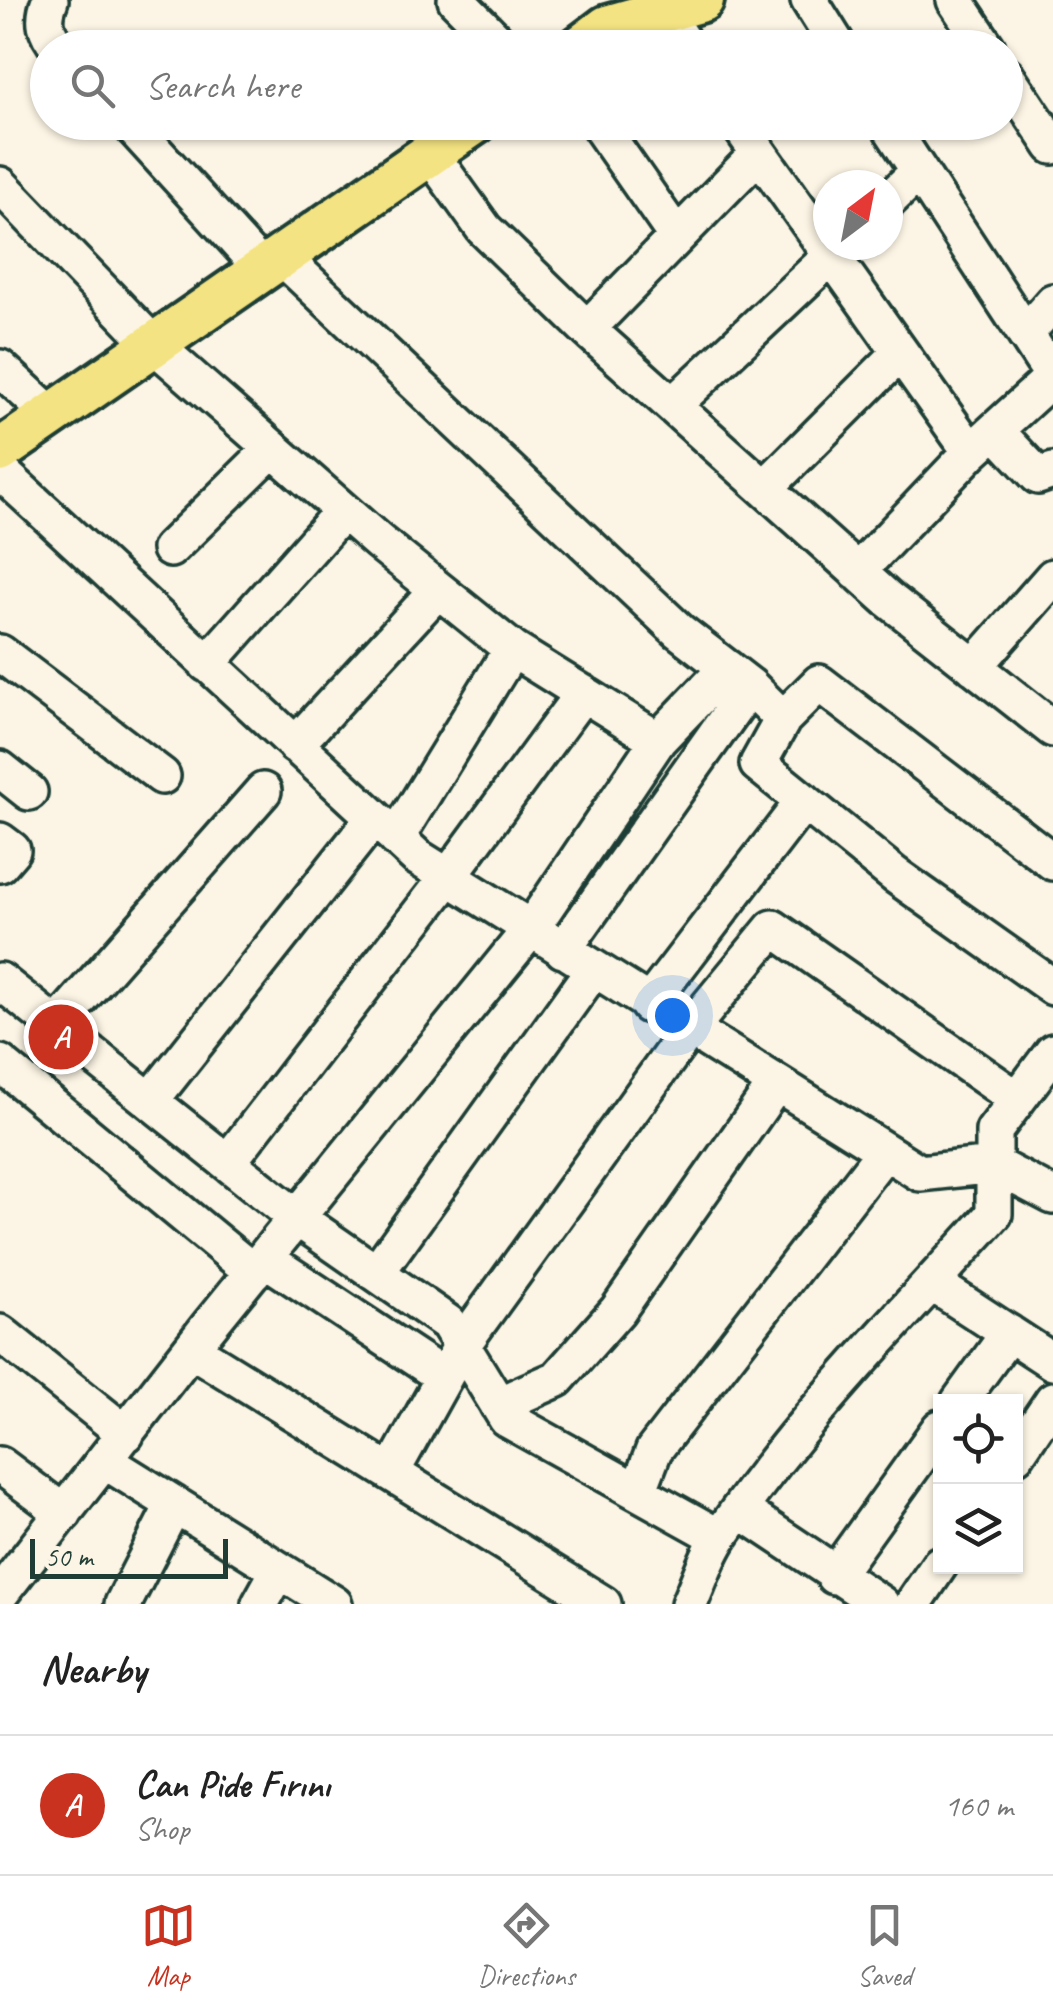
<!DOCTYPE html>
<html lang="en">
<head>
<meta charset="utf-8">
<style>
  :root { --surface:#fff; --page:#f2f2f2; --text:#222; --muted:#767676; --line:#e0e0e0; --accent:#c8321e }
  body { margin:0; font-family:Caveat,sans-serif; background:var(--page); color:var(--text) }
  .controls { position:absolute; right:30px; bottom:30px; display:grid; overflow:hidden; border-radius:0px; box-shadow:0 2px 8px #0004 }
  .controls button { width:90px; height:90px; display:grid; place-items:center; padding:0; border:0; border-bottom:2px solid var(--line); background:var(--surface); color:var(--text); font:50px sans-serif }
  .compass { position:absolute; left:813px; top:170px; width:90px; height:90px; border-radius:50%; background:var(--surface); box-shadow:0 2px 8px #0004; rotate:32deg }
  .scale { position:absolute; left:30px; bottom:25px; width:198px; box-sizing:border-box; padding-left:10px; border:5px solid #1f3d34; border-top:0; font-size:28px; line-height:35px; white-space:nowrap; color:#1f3d34; -webkit-text-stroke:8px #fcf5e5; paint-order:stroke }
  .you { position:absolute; left:672px; top:1015px; width:35px; height:35px; margin:-25px; border:8px solid #fff; border-radius:50%; background:#1a73e8; box-shadow:0 0 0 15px #1a73e833 }
  .badge { display:grid; place-items:center; width:65px; height:65px; border-radius:50%; background:var(--accent); color:#fff; font-size:32px; font-weight:700 }
  .pin { position:absolute; translate:-50% -50%; border:5px solid #fff; box-shadow:0 2px 10px #0006 }
  .list { margin:0; padding:0; list-style:none }
  h2 { display:flex; justify-content:space-between; align-items:center; height:130px; margin:0; padding:0 40px; font-size:42px }
  h2 small { font-size:32px; font-weight:400; color:var(--muted) }
  .list li { display:grid; grid-template-columns:65px 1fr auto; gap:30px; align-items:center; box-sizing:border-box; height:140px; padding:0 40px; border-top:2px solid var(--line) }
  .list b { display:block; font-size:38px; white-space:nowrap }
  .list p { margin:0; font-size:32px; white-space:nowrap; color:var(--muted) }
  .list em { font-size:32px; font-style:normal; color:var(--muted) }
  .icon { flex:none; width:55px; height:55px; fill:none; stroke:currentColor; stroke-width:2; stroke-linecap:round; stroke-linejoin:round }
  .map { position:relative; flex:none; width:1053px; height:1604px; overflow:hidden }
  .search { position:absolute; background:var(--surface); box-shadow:0 2px 8px #0004; left:30px; right:30px; top:30px; height:110px; display:flex; align-items:center; gap:25px; box-sizing:border-box; padding:0 35px; border-radius:55px; color:var(--muted); font-size:38px }
  .sheet { height:270px; background:var(--surface) }
  nav { display:flex; justify-content:space-around; align-items:center; box-sizing:border-box; height:140px; border-top:2px solid var(--line); background:var(--surface); font-size:28px; color:var(--muted) }
  nav a { display:grid; justify-items:center; gap:5px }
  nav .on { color:var(--accent) }
  .map>svg:first-child { display:block }
  .lines { fill:none; stroke-linecap:round; stroke-linejoin:round }
  .minor-casing { stroke:#1f3d34; stroke-width:42 }
  .major-casing { stroke:#1f3d34; stroke-width:50 }
  .minor { stroke:#fcf5e5; stroke-width:35 }
  .major { stroke:#f4e382; stroke-width:42 }
</style>
</head>
<body>
<div class="map">
<svg width="1053" height="1604" viewBox="0 0 1053 1604">
  <rect width="100%" height="100%" fill="#fcf5e5"/>
  <filter id="ink" filterUnits="userSpaceOnUse"><feTurbulence type="fractalNoise" baseFrequency=".01" numOctaves="2"/><feDisplacementMap in="SourceGraphic" scale="20" xChannelSelector="R" yChannelSelector="G"/><feConvolveMatrix kernelMatrix="1 2 1 2 8 2 1 2 1" color-interpolation-filters="sRGB"/></filter>
  <g filter="url(#ink)">
    <g class="lines">
      <!-- minor casing -->
      <g class="minor-casing">
        <path id="minor" d="M50,0C42,20 45,32 59,48
          M456,0L504,48
          M809,0L839,48
          M955,0L987,48
          M662,11L687,48
          M1006,75L1053,146
          M128,122L264,271
          M597,122L677,237
          M737,122L971,452
          M887,122L1053,376
          M431,155L484,229L587,329L888,599L1053,729
          M0,185L152,343L379,542L512,649L396,838
          M888,201L918,172
          M283,258L679,631L750,686L783,719
          M587,329L758,154
          M1025,334L1053,302
          M0,368L52,416
          M673,405L843,245
          M995,430L1038,476L1053,471
          M0,471L417,857L920,1173L994,1165L1053,1196
          M765,488L900,353
          M170,549L272,449
          M857,572L971,452L1053,377
          M512,649L658,740L727,668
          M0,653L162,776
          M207,664L343,511
          M974,667L1053,577
          M295,745L438,590
          M0,769L29,792
          M0,841L12,850L0,864
          M1053,862L819,683L783,719L758,764L895,875L1053,987
          M563,950L750,686
          M0,981L297,1218L448,1323L507,1419L719,1537
          M648,1005L804,801
          M57,1025L263,791
          M0,1063L253,1272
          M151,1100L374,818
          M228,1162L448,877L583,693
          M264,1258L444,1377
          M376,1273L593,970
          M932,1283L1053,1362
          M0,1333L126,1434
          M191,1349L603,1604
          M959,1402L1009,1333
          M498,1405L557,1379L618,1310L776,1084
          M1016,1455L1053,1400
          M105,1461L334,1604
          M0,1465L64,1513
          M391,1473L462,1345L688,1031L773,928L1017,1099
          M638,1492L654,1450L885,1151
          M740,1510L881,1604
          M834,1576L940,1428
          M0,1594L208,1327L530,930L658,740
          M123,1604L174,1504
          M260,1604L279,1570
          M689,1604C699,1582 707,1555 721,1535C800,1419 900,1318 994,1214V1131L1053,1052
          M913,1604L940,1564"/>
      </g>
      <!-- major casing -->
      <g class="major-casing">
        <path id="major" d="M579,48L607,27L702,0
          M0,451L476,122"/>
      </g>
      <!-- minor -->
      <use href="#minor" class="minor"/>
      <!-- major -->
      <use href="#major" class="major"/>
    </g>
  </g>
</svg>
<div class="controls">
<button><svg class="icon" aria-label="locate" viewBox="0 0 24 24"><circle cx="12" cy="12" r="6"/><path d="M12 2v4M12 18v4M2 12h4M18 12h4"/></svg></button>
<button><svg class="icon" aria-label="layers" viewBox="0 0 24 24"><path d="M12 4l9 5-9 5-9-5zM3 14l9 5 9-5"/></svg></button>
</div>
<svg class="compass" viewBox="-18 -18 36 36"><path d="M0-13l5 13h-10z" fill="#e53935"/><path d="M0 13l5-13h-10z" fill="#767676"/></svg>
<div class="scale">50 m</div>
<div class="you"></div>
<div class="pin badge" style="left:61px;top:1037px">A</div>
<div class="search"><svg class="icon" aria-label="search" viewBox="0 0 24 24"><circle cx="10" cy="10" r="6"/><path d="M15 15l6 6"/></svg>Search here</div>
</div>
<section class="sheet">
<h2>Nearby<small></small></h2>
<ul class="list">
<li><span class="badge">A</span><div><b>Can Pide Fırını</b><p>Shop</p></div><em>160 m</em></li>
</ul>
</section>
<nav>
<a class="on"><svg class="icon" aria-label="map" viewBox="0 0 24 24"><path d="M3 6l6-2 6 2 6-2v14l-6 2-6-2-6 2zM9 4v14M15 6v14"/></svg>Map</a>
<a><svg class="icon" aria-label="directions" viewBox="0 0 24 24"><path d="M12 3l9 9-9 9-9-9zM9 14v-3h6M13 9l2 2-2 2"/></svg>Directions</a>
<a><svg class="icon" aria-label="saved" viewBox="0 0 24 24"><path d="M7 4h10v16l-5-4-5 4z"/></svg>Saved</a>
</nav>
</body>
</html>
